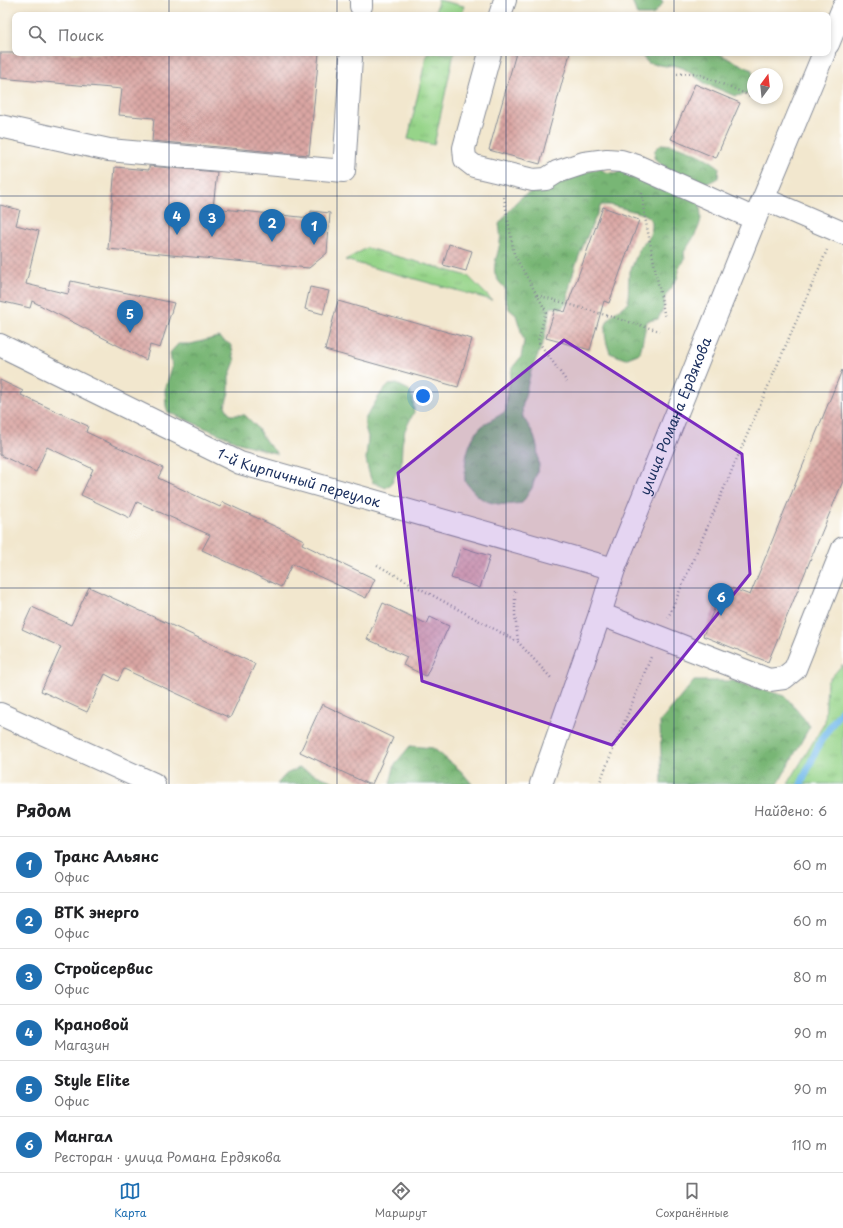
<!DOCTYPE html>
<html lang="ru">
<head>
<meta charset="utf-8">
<style>
  :root { --surface:#fff; --page:#f6f6f6; --text:#202124; --muted:#757577; --line:#e0e0e0; --accent:#1f6fb2 }
  body { margin:0; font-family:"Playpen Sans",sans-serif; background:var(--page); color:var(--text) }
  .compass { position:absolute; left:747px; top:68px; width:36px; height:36px; border-radius:50%; background:var(--surface); box-shadow:0 2px 6px #0003; rotate:15deg }
  .you { position:absolute; left:423px; top:396px; width:14px; height:14px; margin:-10px; border:3px solid #fff; border-radius:50%; background:#1a73e8; box-shadow:0 0 0 6px #1a73e833 }
  .badge { display:grid; place-items:center; width:26px; height:26px; border-radius:50%; background:var(--accent); color:#fff; font-size:13px; font-weight:700 }
  .pin { position:absolute; translate:-50% -33px; filter:drop-shadow(0 1px 2px #0008) }
  .pin::after { content:''; position:absolute; top:21px; width:14px; height:12px; background:inherit; clip-path:polygon(0 0,100% 0,50% 100%) }
  .list { margin:0; padding:0; list-style:none }
  h2 { display:flex; justify-content:space-between; align-items:center; height:52px; margin:0; padding:0 16px; font-size:17px }
  h2 small { font-size:13px; font-weight:400; color:var(--muted) }
  .list li { display:grid; grid-template-columns:26px 1fr auto; gap:12px; align-items:center; box-sizing:border-box; height:56px; padding:0 16px; border-top:1px solid var(--line) }
  .list b { display:block; font-size:15px; white-space:nowrap }
  .list p { margin:0; font-size:13px; white-space:nowrap; color:var(--muted) }
  .list em { font-size:13px; font-style:normal; color:var(--muted) }
  .icon { flex:none; width:22px; height:22px; fill:none; stroke:currentColor; stroke-width:2; stroke-linecap:round; stroke-linejoin:round }
  .map { position:relative; flex:none; width:843px; height:784px; overflow:hidden }
  .search { position:absolute; background:var(--surface); box-shadow:0 2px 6px #0003; left:12px; right:12px; top:12px; height:44px; display:flex; align-items:center; gap:10px; box-sizing:border-box; padding:0 14px; border-radius:8px; color:var(--muted); font-size:15px }
  .sheet { height:388px; background:var(--surface) }
  nav { display:flex; justify-content:space-around; align-items:center; box-sizing:border-box; height:56px; border-top:1px solid var(--line); background:var(--surface); font-size:11px; color:var(--muted) }
  nav a { display:grid; justify-items:center; gap:2px }
  nav .on { color:var(--accent) }
  .map>svg:first-child { display:block }
  .grass { fill:url(#grass-tufts); stroke:#588274 }
  .forest { fill:url(#forest-crowns); stroke:#4a726a }
  .lines { fill:none; stroke-linecap:round; stroke-linejoin:round }
  .stream { stroke:#73baeb; stroke-width:7 }
  .building { fill:url(#building-cross-hatch) }
  .minor-casing { stroke:#868b96; stroke-width:24 }
  .path { stroke:#868b96; stroke-width:2.5; stroke-dasharray:1 3; stroke-linecap:butt }
  .minor { stroke:#fff; stroke-width:22 }
  .marked { fill:#7b2cbf; fill-opacity:0.2; stroke:#7b2cbf; stroke-width:3; stroke-linejoin:round }
  .grid { fill:none; stroke:#1b2f5e; stroke-width:1; stroke-opacity:0.55 }
  .labels { text-anchor:middle; stroke-width:3.5; stroke-linejoin:round; paint-order:stroke }
  .street-label { font-size:14px; fill:#1b2f5e; stroke:#fff }
</style>
</head>
<body>
<div class="map">
<svg width="843" height="784" viewBox="0 0 843 784">
  <defs>
    <pattern id="grass-tufts" width="24" height="20" patternUnits="userSpaceOnUse"><rect width="24" height="20" fill="#96d489"/><path d="M3 7l-1-3M5 7V3M7 7l1-3M15 17l-1-3M17 17v-4M19 17l1-3" fill="none" stroke="#81b679"/></pattern>
    <pattern id="forest-crowns" width="20" height="18" patternUnits="userSpaceOnUse"><rect width="20" height="18" fill="#78b675"/><path d="M2 6a3 3 0 1 1 6 0M12 15a3 3 0 1 1 6 0" fill="none" stroke="#629463"/></pattern>
    <pattern id="building-cross-hatch" width="8" height="8" patternUnits="userSpaceOnUse"><rect width="8" height="8" fill="#daa6a3"/><path d="M0 0l8 8M0 8l8-8" fill="none" stroke="#b08888"/></pattern>
  </defs>
  <rect width="100%" height="100%" fill="#fff"/>
  <filter id="ink" filterUnits="userSpaceOnUse"><feTurbulence type="fractalNoise" baseFrequency=".025" numOctaves="2"/><feDisplacementMap in="SourceGraphic" scale="8" xChannelSelector="R" yChannelSelector="G"/><feConvolveMatrix kernelMatrix="1 2 1 2 8 2 1 2 1" color-interpolation-filters="sRGB"/></filter>
  <filter id="wash" filterUnits="userSpaceOnUse"><feTurbulence type="fractalNoise" baseFrequency=".012" numOctaves="4" result="noise"/><feDisplacementMap in="SourceGraphic" scale="16" xChannelSelector="R" yChannelSelector="G"/><feGaussianBlur stdDeviation="0.9" result="paint"/><feColorMatrix in="noise" values="0 0 0 0 0 0 0 0 0 0 0 0 0 0 0 0 0 1.4 0 .05"/><feComposite in="paint" operator="in"/></filter>
  <g filter="url(#wash)">
    <rect width="100%" height="100%" fill="#f2e7ce"/>
    <!-- grass -->
    <path class="grass" d="M438,0L464,6L462,15H435Z
      M427,53H454L434,145L408,139Z
      M367,248L468,276L492,300L345,260Z
      M843,664V784H788L825,722L827,682Z"/>
    <!-- forest -->
    <path class="forest" d="M632,0H662L663,3L653,15H637Z
      M643,53H717L752,70L753,86L748,94L735,96L706,84L683,68L672,65L666,66L648,63L642,56Z
      M661,144C679,144 706,156 719,167L718,178L708,183L682,177L666,169L654,158L655,150Z
      M600,168L605,172L614,173L622,171L641,177L655,188H665L699,199C700,205 701,212 701,218C700,229 690,243 684,252L685,260L679,267L678,277L665,297L663,309L658,319L647,321L640,353L625,359L610,353C600,326 605,318 628,303L629,274L641,245L649,238L652,227V222L648,216L644,214L610,205H601C590,231 568,274 568,301L562,308L551,307L544,340L531,371L522,408L523,417L533,433L537,446L539,466L532,488L522,503C508,505 490,506 478,496C473,492 469,486 465,481C464,463 467,442 480,428C487,421 498,417 506,411V401L512,368L521,357L524,341L516,315L509,309L505,298V288C487,272 497,262 500,242C501,237 500,230 499,224C514,206 519,190 545,191L551,183Z
      M218,337L231,345L235,361L229,377V392L225,406L230,415H245L256,426L267,443L278,454L240,443L168,412L166,406L165,390L172,367L170,353L178,344H191Z
      M397,384L409,390L413,399L414,412L405,430L402,444L401,467L394,477L392,483L386,488L372,482L369,473L366,459L368,437L365,427V419L381,393L389,385Z
      M694,681H733L785,696L810,726L778,784H662L660,722Z
      M410,746L433,748L461,771L472,784H390L395,764Z
      M299,768L339,784H277L286,774Z"/>
    <g class="lines">
      <!-- stream -->
      <path class="stream" d="M801,784L820,742L843,708"/>
    </g>
    <g id="blocks">
      <!-- building -->
      <path class="building" d="M0,53H319L309,155L152,141L154,118L119,115L122,89L0,78Z
        M516,53H570L540,164L489,150Z
        M695,84L740,103L716,158L671,139Z
        M149,166L217,172L213,208L310,218L311,211L330,213L327,253L309,268L108,249L115,167L149,170Z
        M0,205L20,210L16,225L39,231L26,284L68,294L71,281L174,303L160,348L150,345L146,360L32,301L30,308L0,301Z
        M603,207L639,220L609,303L604,301L590,350L546,338L555,309L565,312Z
        M449,244L472,251L466,271L443,265Z
        M310,287L329,291L323,314L305,309Z
        M338,301L472,339L458,387L325,350Z
        M842,370L843,481L768,662L703,636L724,585L750,595Z
        M0,380L23,391L21,395L88,426L86,432L163,468L158,478L220,507L223,502L304,540L302,544L375,579L366,598L292,564L281,587L202,550L210,535L137,502L130,518L81,495L93,469L47,447L36,472L0,455Z
        M461,547L490,556L480,588L451,578Z
        M89,587L255,664L230,718L124,669L118,681L105,674L87,712L41,691L61,647L22,629L32,607L71,625Z
        M383,603L427,624L430,617L449,626L426,676L403,665L407,657L367,639Z
        M322,704L393,738L372,784H368L300,752Z"/>
    </g>
  </g>
  <g filter="url(#ink)">
    <use href="#blocks" fill-opacity="0" stroke="#868b96" stroke-width="1"/>
    <g class="lines">
      <!-- minor casing -->
      <g class="minor-casing">
        <g id="minor">
          <path d="M361,6V0"/>
          <path d="M500,15L505,0"/>
          <path d="M828,44L843,8"/>
          <path d="M490,53L464,148L465,159L474,166L533,180L546,179L557,172L584,163L607,160L621,161L637,166L755,219"/>
          <path d="M0,126L109,150L344,171L351,58"/>
          <path d="M764,199L843,233"/>
          <path id="s1" d="M0,345L240,463L614,569"/>
          <path d="M600,614L769,680L784,678L795,669L843,548"/>
          <path d="M0,714L154,784"/>
          <path id="s2" d="M541,784L600,614L614,569L755,219L824,53"/>
        </g>
      </g>
      <!-- path -->
      <path class="path" d="M677,74L696,73L753,97
        M642,193L643,207L665,318
        M504,197L514,254L546,311L538,341L567,382
        M537,295L660,331
        M377,565L518,642L551,678
        M515,591V615L518,641
        M668,618L827,250
        M599,784L651,657"/>
      <!-- minor -->
      <use href="#minor" class="minor"/>
    </g>
  </g>
  <!-- marked area -->
  <path class="marked" d="M564,340L742,454L750,574L612,745L422,681L398,473Z"/>
  <!-- grid -->
  <path class="grid" d="M169,0V15M337,0V15M506,0V15M674,0V15M169,53V784M337,53V784M506,53V784M674,53V784M0,196H843M0,392H843M0,588H843"/>
  <g class="labels">
    <!-- street labels -->
    <g class="street-label">
      <text dy="5" stroke="none"><textPath href="#s2" startOffset="392">улица Романа Ердякова</textPath></text>
      <text dy="5" stroke="none"><textPath href="#s1" startOffset="328">1-й Кирпичный переулок</textPath></text>
    </g>
  </g>
</svg>
<svg class="compass" viewBox="-18 -18 36 36"><path d="M0-13l5 13h-10z" fill="#e53935"/><path d="M0 13l5-13h-10z" fill="#757577"/></svg>
<div class="you"></div>
<div class="pin badge" style="left:314px;top:245px">1</div>
<div class="pin badge" style="left:272px;top:242px">2</div>
<div class="pin badge" style="left:212px;top:237px">3</div>
<div class="pin badge" style="left:177px;top:235px">4</div>
<div class="pin badge" style="left:130px;top:333px">5</div>
<div class="pin badge" style="left:721px;top:616px">6</div>
<div class="search"><svg class="icon" aria-label="search" viewBox="0 0 24 24"><circle cx="10" cy="10" r="6"/><path d="M15 15l6 6"/></svg>Поиск</div>
</div>
<section class="sheet">
<h2>Рядом<small>Найдено: 6</small></h2>
<ul class="list">
<li><span class="badge">1</span><div><b>Транс Альянс</b><p>Офис</p></div><em>60 m</em></li>
<li><span class="badge">2</span><div><b>ВТК энерго</b><p>Офис</p></div><em>60 m</em></li>
<li><span class="badge">3</span><div><b>Стройсервис</b><p>Офис</p></div><em>80 m</em></li>
<li><span class="badge">4</span><div><b>Крановой</b><p>Магазин</p></div><em>90 m</em></li>
<li><span class="badge">5</span><div><b>Style Elite</b><p>Офис</p></div><em>90 m</em></li>
<li><span class="badge">6</span><div><b>Мангал</b><p>Ресторан · улица Романа Ердякова</p></div><em>110 m</em></li>
</ul>
</section>
<nav>
<a class="on"><svg class="icon" aria-label="map" viewBox="0 0 24 24"><path d="M3 6l6-2 6 2 6-2v14l-6 2-6-2-6 2zM9 4v14M15 6v14"/></svg>Карта</a>
<a><svg class="icon" aria-label="directions" viewBox="0 0 24 24"><path d="M12 3l9 9-9 9-9-9zM9 14v-3h6M13 9l2 2-2 2"/></svg>Маршрут</a>
<a><svg class="icon" aria-label="saved" viewBox="0 0 24 24"><path d="M7 4h10v16l-5-4-5 4z"/></svg>Сохранённые</a>
</nav>
</body>
</html>
